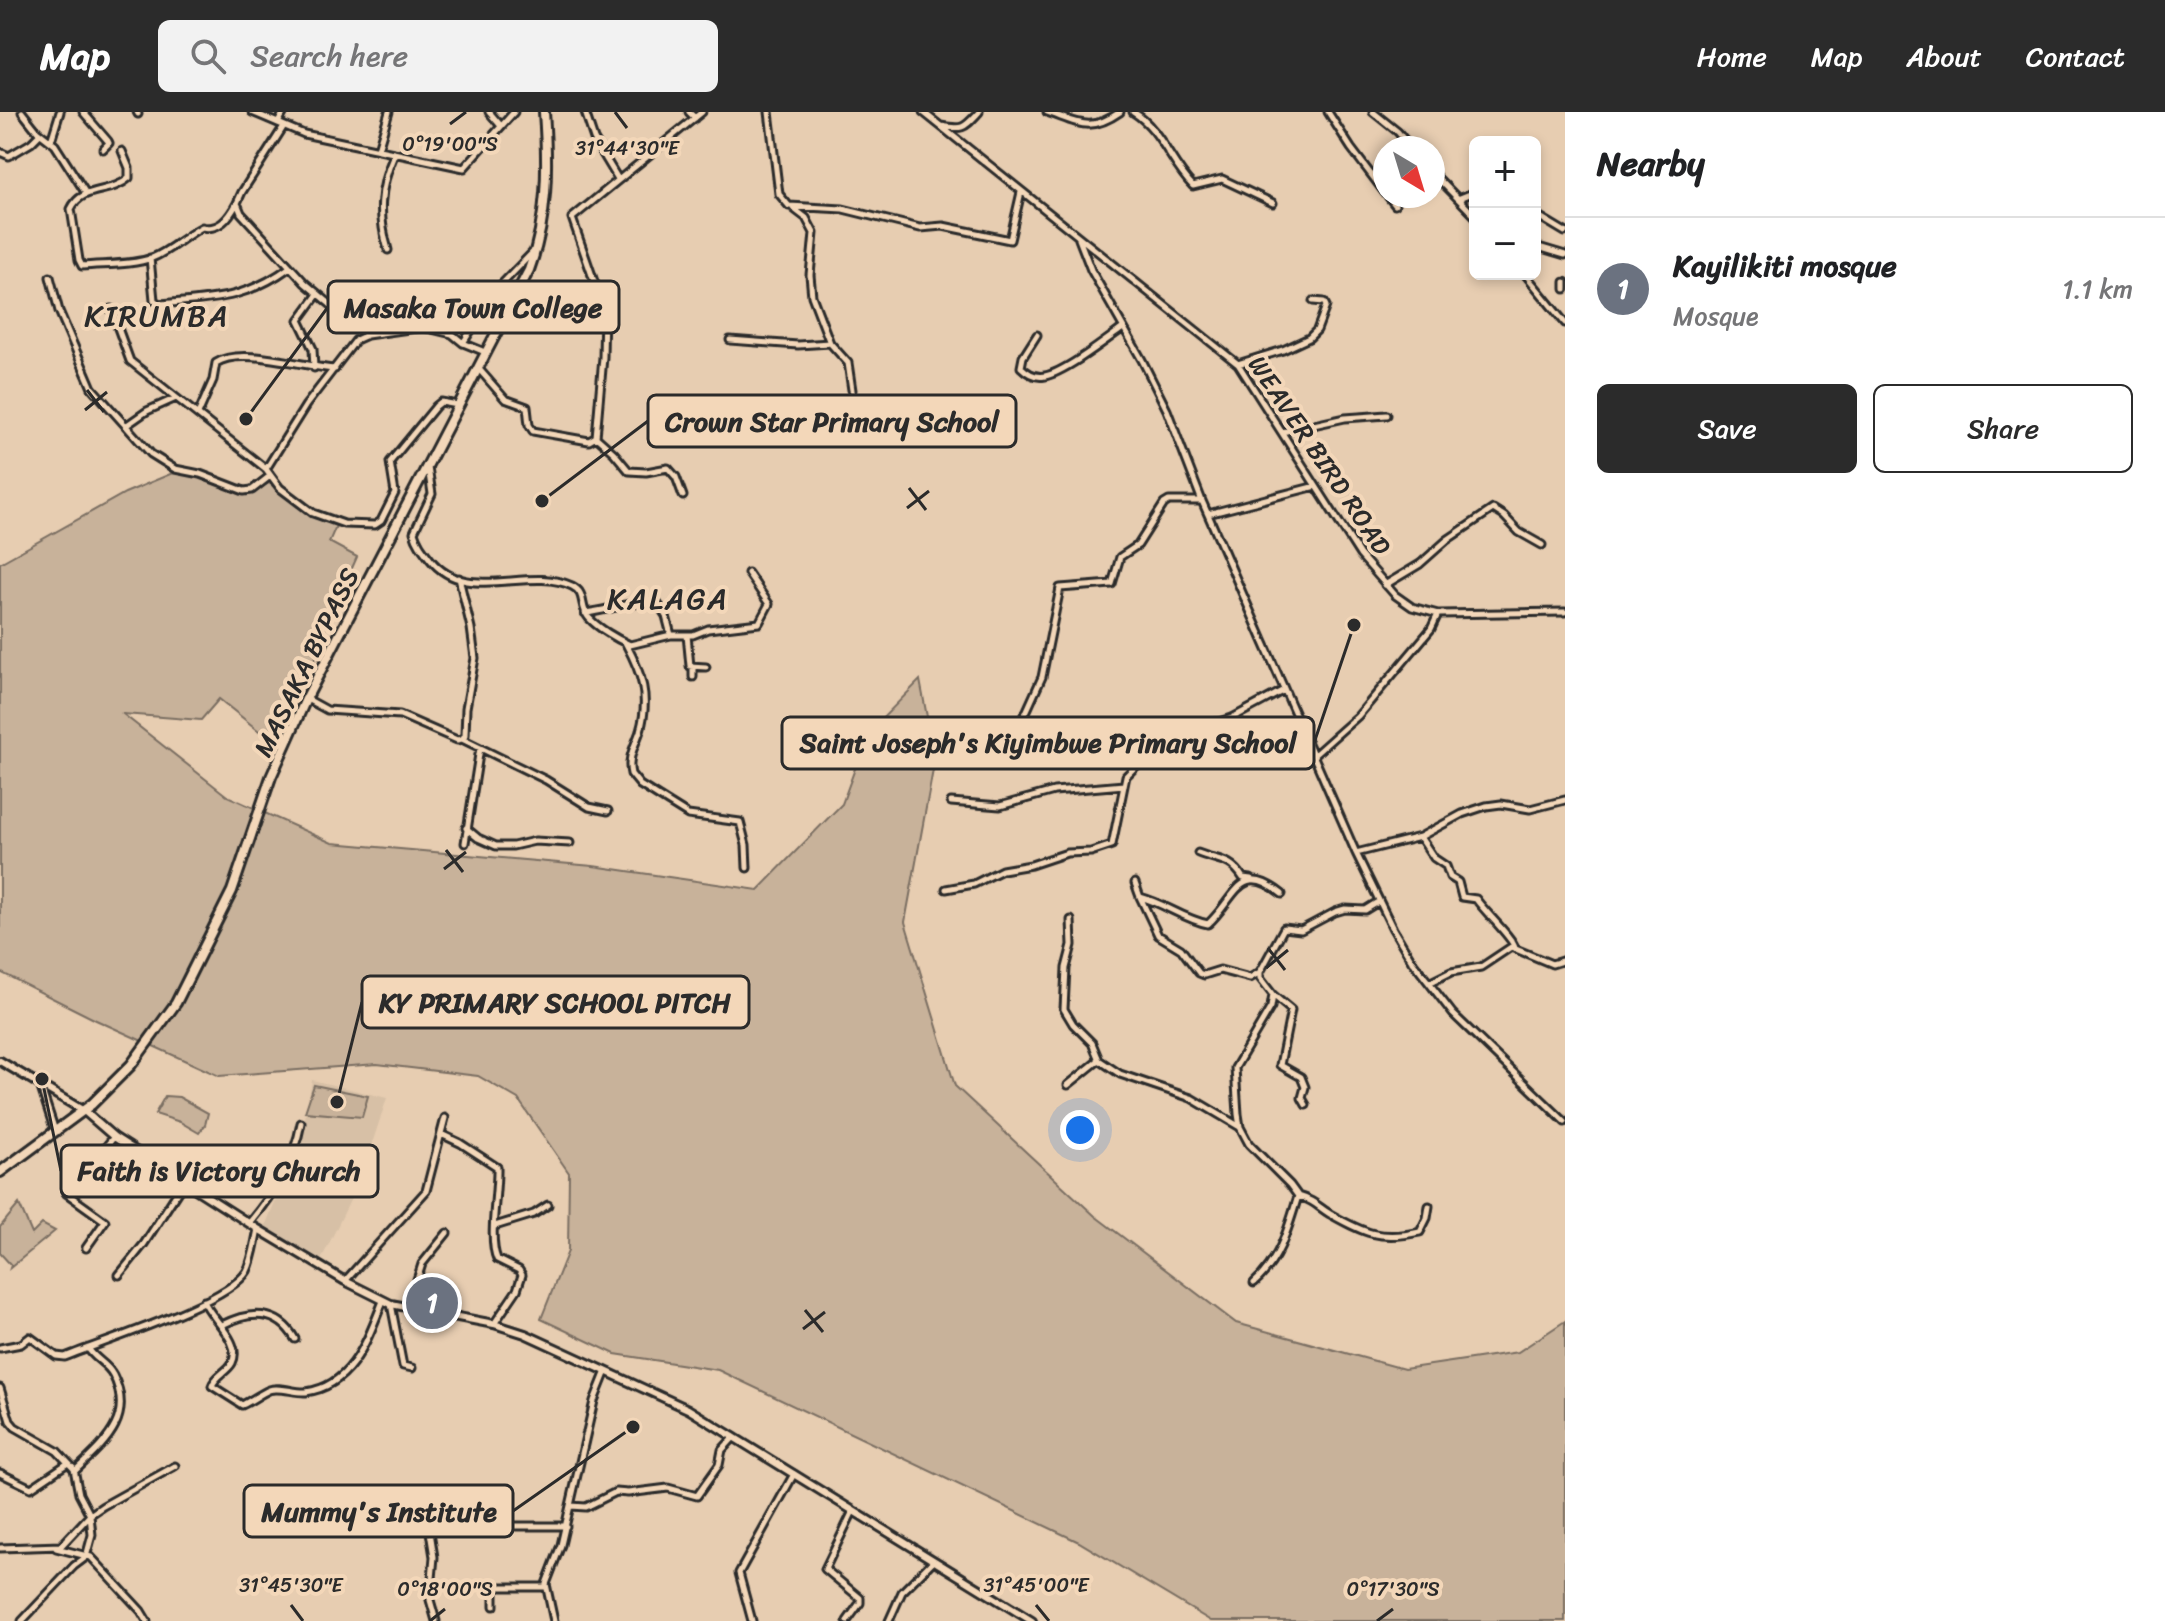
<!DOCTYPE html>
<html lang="en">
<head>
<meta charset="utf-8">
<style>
  :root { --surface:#fff; --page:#f2f2f2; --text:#202124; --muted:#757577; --line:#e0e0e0; --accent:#2b2b2b }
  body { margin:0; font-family:Sriracha,sans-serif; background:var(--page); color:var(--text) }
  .controls { position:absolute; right:24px; top:24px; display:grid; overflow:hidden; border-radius:12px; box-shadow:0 4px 12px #0003 }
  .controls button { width:72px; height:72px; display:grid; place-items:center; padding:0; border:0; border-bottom:2px solid var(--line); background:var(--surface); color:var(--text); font:40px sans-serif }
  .compass { position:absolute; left:1373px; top:24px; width:72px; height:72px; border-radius:50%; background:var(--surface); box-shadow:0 4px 12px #0003; rotate:142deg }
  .you { position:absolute; left:1080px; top:1018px; width:28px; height:28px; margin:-20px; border:6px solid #fff; border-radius:50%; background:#1a73e8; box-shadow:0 0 0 12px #1a73e833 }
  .badge { display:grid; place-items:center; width:52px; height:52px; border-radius:50%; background:var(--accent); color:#fff; font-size:26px; font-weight:700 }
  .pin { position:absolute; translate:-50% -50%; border:4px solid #fff; box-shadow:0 2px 8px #0006 }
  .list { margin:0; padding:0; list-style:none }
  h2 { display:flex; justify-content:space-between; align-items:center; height:104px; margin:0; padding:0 32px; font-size:34px }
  h2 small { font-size:26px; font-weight:400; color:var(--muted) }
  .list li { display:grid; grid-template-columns:52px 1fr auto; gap:24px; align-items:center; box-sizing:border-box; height:144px; padding:0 32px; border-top:2px solid var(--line) }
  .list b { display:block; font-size:30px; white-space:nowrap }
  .list p { margin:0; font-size:26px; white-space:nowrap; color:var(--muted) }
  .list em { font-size:26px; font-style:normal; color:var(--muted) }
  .actions { display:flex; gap:16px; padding:24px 32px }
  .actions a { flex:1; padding:18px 0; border:2px solid var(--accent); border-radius:12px; text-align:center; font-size:28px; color:var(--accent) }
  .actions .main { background:var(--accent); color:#fff }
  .icon { flex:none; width:44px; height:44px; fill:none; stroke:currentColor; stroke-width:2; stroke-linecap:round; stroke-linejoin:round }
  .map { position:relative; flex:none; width:1565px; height:1509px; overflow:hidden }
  header { display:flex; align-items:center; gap:48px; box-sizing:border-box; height:112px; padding:0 40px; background:var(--accent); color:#fff }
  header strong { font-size:38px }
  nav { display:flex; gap:44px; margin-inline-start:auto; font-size:28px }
  .search { width:560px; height:72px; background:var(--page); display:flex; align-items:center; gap:20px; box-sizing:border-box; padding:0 28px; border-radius:12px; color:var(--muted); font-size:30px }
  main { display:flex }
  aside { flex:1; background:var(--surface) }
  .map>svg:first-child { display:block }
  .built { fill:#d7c0a6 }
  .green { fill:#c8b29a; stroke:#7a6e62; stroke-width:2 }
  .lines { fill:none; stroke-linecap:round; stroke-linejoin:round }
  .minor-casing { stroke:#2b2b2b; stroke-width:11 }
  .major-casing { stroke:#2b2b2b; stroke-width:12 }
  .highway-casing { stroke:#2b2b2b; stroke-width:14 }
  .minor { stroke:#f3d7b9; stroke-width:5 }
  .major { stroke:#f3d7b9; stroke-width:6 }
  .highway { stroke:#f3d7b9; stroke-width:8 }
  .ticks { fill:none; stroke:#2b2b2b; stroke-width:3 }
  .labels { text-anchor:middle; stroke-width:8; stroke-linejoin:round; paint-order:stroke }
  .street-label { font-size:26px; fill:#2b2b2b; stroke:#f3d7b9 }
  .quarter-label { font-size:30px; letter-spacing:2px; fill:#2b2b2b; stroke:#f3d7b9 }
  .ticks-label { font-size:20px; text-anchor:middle; fill:#2b2b2b; stroke:#f3d7b9; stroke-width:8; stroke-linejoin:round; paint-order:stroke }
  .leader { fill:none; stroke:#2b2b2b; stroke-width:3 }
  .callout-dot { fill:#2b2b2b; stroke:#f3d7b9; stroke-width:3 }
  .callout { fill:#f3d7b9; stroke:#2b2b2b; stroke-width:3 }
  .callout-label { font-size:28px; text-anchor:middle; font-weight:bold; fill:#2b2b2b }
</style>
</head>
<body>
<header>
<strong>Map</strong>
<div class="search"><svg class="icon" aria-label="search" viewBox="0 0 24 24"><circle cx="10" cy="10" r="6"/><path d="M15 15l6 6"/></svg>Search here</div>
<nav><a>Home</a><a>Map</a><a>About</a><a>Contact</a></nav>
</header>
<main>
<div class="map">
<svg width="1565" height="1509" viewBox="0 0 1565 1509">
  <rect width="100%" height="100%" fill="#e7cdb1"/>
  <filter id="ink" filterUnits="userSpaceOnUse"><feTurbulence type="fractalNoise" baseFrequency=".0125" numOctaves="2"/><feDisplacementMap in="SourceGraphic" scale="16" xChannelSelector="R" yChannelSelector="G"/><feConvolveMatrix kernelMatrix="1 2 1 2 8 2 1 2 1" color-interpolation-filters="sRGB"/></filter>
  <g filter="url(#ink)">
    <!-- built -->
    <path class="built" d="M312,968L387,986L360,1068L320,1150L264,1117L302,1023Z"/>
    <!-- green -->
    <path class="green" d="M175,360L208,368L246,383L269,371L300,396L336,414L329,430L357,445L323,521L314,551L269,627L219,587L201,608L123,602L227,684L332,731L593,754L758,778L842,692L868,621L920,568L935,647L905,810L955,974L1095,1104L1236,1211L1404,1257L1518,1240L1565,1209V1509H1211L1079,1430L718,1258L615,1242L541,1207L568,1139L569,1061L518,987L478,964L377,952L219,964L96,908L0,860V451L125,381Z
      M314,973L368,984L362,1005L305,1000Z
      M165,984L179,985L208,1001L205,1013L199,1021L180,1010L155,1002Z
      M19,1092L32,1122L42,1112L55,1119L10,1156L11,1153L0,1141V1115Z"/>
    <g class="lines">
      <!-- minor casing -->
      <g class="minor-casing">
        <path id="minor" d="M22,0L37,19L55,33L85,80
          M83,0L108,29L109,31L103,37
          M137,0L138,2
          M252,0L304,22L464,56L514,0
          M489,0L501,14
          M585,0L594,27L618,67
          M689,0L695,6
          M769,0L779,82L789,94L843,97L920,116L943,114L1010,128L1021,80
          M923,0L1238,252L1360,443L1395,483L1412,495L1438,502L1565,500
          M1047,0C1079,11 1090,21 1120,0
          M1133,0C1161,17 1170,51 1193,74L1222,67L1273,91
          M1328,0L1351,36L1385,81
          M1373,0L1398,20L1411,36
          M278,11L284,0
          M284,14L242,80L237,91L241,101L305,171L367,223
          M941,14C964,18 964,16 979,0
          M51,29L60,0
          M378,37L389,0
          M122,39L129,56V66C110,83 82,73 71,97L79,148L82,154C103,152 134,153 152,146C170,139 185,124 202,115C219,119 229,106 237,91
          M0,40L9,44L31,31L40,22
          M1433,61L1475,104
          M1388,84L1395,93
          M1462,87L1460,86L1475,80
          M793,96L806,106L814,121L810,163L812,184L830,231L848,251L852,278
          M1535,102L1565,120
          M1079,127L1091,158L1142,248L1167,298L1202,389L1356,741L1393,817L1412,849L1453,902L1565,1010
          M1535,134L1565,143
          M388,138C378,103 379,77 394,43
          M150,146L154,188L159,192C212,187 245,188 290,155
          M1525,162L1565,211
          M50,165L59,199L92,276L151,342L175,357L200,362L244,379L252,378L270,364
          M1565,170V177
          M111,197L130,249L266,357
          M1037,223L1023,245L1021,255C1028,262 1035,266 1045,264C1065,260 1105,229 1123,216
          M730,228L798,233L830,231
          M463,231L498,176L533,140
          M1238,252L1283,238L1309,226L1317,218L1326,194L1324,190L1313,189
          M314,256L313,237L299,208L318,182
          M478,256L505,287L527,295L529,313L533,319L589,329L596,325L603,245L604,198L572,106L702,0
          M458,293L441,290L436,294L390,350L395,381L381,409L375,413L344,412L313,401L280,376L266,357L306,293L356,228L367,223L423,215L452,222L463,231L485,240
          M198,302L213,268L216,251C240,234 304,255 335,257
          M127,313L147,299L176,286
          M1282,320L1345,306L1387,303
          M596,325L614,341L629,359L646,360L668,356L676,365L683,384
          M428,355L432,382L414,420C417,431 423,438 430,447C466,493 528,453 572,474C587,481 579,495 589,506C598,516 617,527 630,533L671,523H693L708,517L759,511L769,492L748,461
          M1208,402L1316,374
          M1385,473L1420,452L1447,428L1493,397L1504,404L1519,420L1542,433
          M585,501C611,498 632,488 658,492L666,504L671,523
          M687,523L690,554L706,555
          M626,532C642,562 650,585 640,619C635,634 627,646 631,662L640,673L688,703L740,710L746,733L747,756
          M693,565V554
          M307,587L327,598L400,603L457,628L462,627L465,623L466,596L475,546L471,516L459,466
          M462,627L546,668L589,695L608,699
          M1143,633L1020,626L1019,616L1042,565L1060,476L1112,472L1120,445L1138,433L1164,392L1169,389H1202
          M1314,643L1358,604L1431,517L1438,502
          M951,690L1000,694L1054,679L1124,673
          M466,716L478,726L496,734H513L535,729L570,731
          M1420,725L1434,746L1446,754L1450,765L1458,770L1462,785L1476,787C1484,799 1513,826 1515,836
          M465,731L480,636
          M1198,741C1218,749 1231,746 1243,766L1251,767
          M1356,741L1420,725L1462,702L1486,694L1501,692L1530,697L1565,688
          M1135,771L1140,785C1164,791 1183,807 1208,812C1236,787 1239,748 1282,782
          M946,777L974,772L1002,758L1031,753L1067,741L1091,740L1112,733L1126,664L1140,650L1143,633L1157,629L1182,613L1220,610L1232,606L1284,578
          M1140,785L1158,823L1181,837L1199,861L1204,863L1220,858L1250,866L1260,860L1284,816L1301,818L1335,800L1345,797L1365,798L1378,790
          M1260,860V866L1273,883L1271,895L1235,956L1238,1002L1240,1015L1249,1032L1290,1073L1298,1084C1315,1089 1317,1094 1330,1102C1364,1121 1380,1129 1420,1120L1427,1106L1429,1094
          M1429,871L1451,860L1481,855L1511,835L1552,852L1565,848
          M1273,883L1291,898L1280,953L1301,965L1305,975L1302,986L1306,993
          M1099,948L1120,962L1191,986L1240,1015
          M1068,973L1099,948L1092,931L1073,912L1064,897L1066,856L1072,833L1071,808
          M41,976L55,1019
          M441,1022L460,1031L497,1055C498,1080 488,1126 497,1147L519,1158L522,1163L517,1178L494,1212
          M249,1111C274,1081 294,1050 301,1011
          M495,1114L534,1102L548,1093
          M86,1136L105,1109L66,1081L114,1025
          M119,1163L144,1132L184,1070
          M345,1169L426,1079L445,1006
          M1254,1171C1280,1148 1288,1117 1298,1084
          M204,1189C210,1206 243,1230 232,1251C227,1260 215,1264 212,1274L242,1293C251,1289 260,1282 269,1278C279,1274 295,1281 306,1280C353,1274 368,1226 383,1189
          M391,1192L403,1254L412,1256
          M408,1196L422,1152L447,1121
          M222,1213C249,1199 278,1197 295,1227
          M0,1236L21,1232L30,1225L56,1244L65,1245C102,1230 229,1190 247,1159C253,1147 255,1130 258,1117
          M0,1276L10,1309L15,1315L57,1339L74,1357L79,1382L90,1403L92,1423L86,1445L74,1454L22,1509
          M75,1359C104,1331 135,1307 113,1263C107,1251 94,1247 88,1236
          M0,1361L31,1376L68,1351
          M459,1392L489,1391L492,1409L499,1414H566
          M571,1394L586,1395L616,1380L628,1381L668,1376L697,1384L719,1353L722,1338L734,1325
          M430,1399L427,1401L434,1445L430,1488L436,1509
          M0,1436L61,1434L90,1403L103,1394L175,1354
          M56,1436L91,1445L141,1499L147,1509
          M494,1494V1478L499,1475H545
          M554,1509L546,1472L561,1433L594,1289L606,1259
          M752,1509L739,1461L794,1362
          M847,1509L860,1491V1486L825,1457L853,1399
          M889,1509L902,1480L933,1449"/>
      </g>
      <!-- major casing -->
      <g class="major-casing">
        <path id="major" d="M0,949L84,999L114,1025L258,1117L345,1169L391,1192L494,1212L525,1222L688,1297L1032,1509"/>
      </g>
      <!-- highway casing -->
      <g class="highway-casing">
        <path id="highway" d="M0,1060L92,992L131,953L176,891L232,779L271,665L306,587L529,158C548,106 548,55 544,0"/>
      </g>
      <!-- minor -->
      <use href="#minor" class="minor"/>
      <!-- major -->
      <use href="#major" class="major"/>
      <!-- highway -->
      <use href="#highway" class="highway"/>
    </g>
  </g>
  <!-- ticks -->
  <path class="ticks" d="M615,0L627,16M450,12L466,0M87,278L104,300M85,298L107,280M909,376L926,398M907,396L929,379M446,738L463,760M444,757L466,740M1268,836L1285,858M1266,856L1288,838M805,1198L823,1220M803,1217L825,1200M291,1493L303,1509M1036,1493L1049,1509M430,1509L445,1497M1377,1509L1393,1497"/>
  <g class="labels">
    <!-- street labels -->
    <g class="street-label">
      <text transform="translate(1320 343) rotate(56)" y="9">WEAVER BIRD ROAD</text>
      <text transform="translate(306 550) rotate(-64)" y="9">MASAKA BYPASS</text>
    </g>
    <!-- quarter labels -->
    <g class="quarter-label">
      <text x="157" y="214">KIRUMBA</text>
      <text x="668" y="497">KALAGA</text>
    </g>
  </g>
  <g class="ticks-label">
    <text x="450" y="39">0°19'00"S</text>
    <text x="627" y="43">31°44'30"E</text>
    <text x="291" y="1480">31°45'30"E</text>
    <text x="1036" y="1480">31°45'00"E</text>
    <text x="445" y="1484">0°18'00"S</text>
    <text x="1393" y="1484">0°17'30"S</text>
  </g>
  <!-- callouts -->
  <path class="leader" d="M246 307L328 195M542 389L648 309M1354 513L1314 631M337 990L362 890M42 967L61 1059M633 1315L513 1399"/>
  <g class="callout-dot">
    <circle cx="246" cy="307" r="8"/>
    <circle cx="542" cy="389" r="8"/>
    <circle cx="1354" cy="513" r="8"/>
    <circle cx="337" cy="990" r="8"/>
    <circle cx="42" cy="967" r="8"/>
    <circle cx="633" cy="1315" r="8"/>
  </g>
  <g class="callout">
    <rect x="328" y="169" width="291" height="52" rx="8"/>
    <rect x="648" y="283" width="368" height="52" rx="8"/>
    <rect x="782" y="605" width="532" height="52" rx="8"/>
    <rect x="362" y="864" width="387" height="52" rx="8"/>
    <rect x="61" y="1033" width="317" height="52" rx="8"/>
    <rect x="244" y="1373" width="269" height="52" rx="8"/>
  </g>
  <g class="callout-label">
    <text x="473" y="205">Masaka Town College</text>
    <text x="832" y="319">Crown Star Primary School</text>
    <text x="1048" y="640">Saint Joseph's Kiyimbwe Primary School</text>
    <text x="555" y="900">KY PRIMARY SCHOOL PITCH</text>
    <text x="219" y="1068">Faith is Victory Church</text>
    <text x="379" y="1409">Mummy's Institute</text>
  </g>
</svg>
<div class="controls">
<button>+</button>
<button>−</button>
</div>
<svg class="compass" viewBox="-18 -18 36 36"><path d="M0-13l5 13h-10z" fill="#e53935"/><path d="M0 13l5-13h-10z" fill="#757577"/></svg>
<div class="you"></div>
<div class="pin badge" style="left:432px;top:1191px;background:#6b7280">1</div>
</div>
<aside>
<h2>Nearby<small></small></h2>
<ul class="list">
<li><span class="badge" style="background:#6b7280">1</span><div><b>Kayilikiti mosque</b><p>Mosque</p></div><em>1.1 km</em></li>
</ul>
<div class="actions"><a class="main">Save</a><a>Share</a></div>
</aside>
</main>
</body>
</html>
